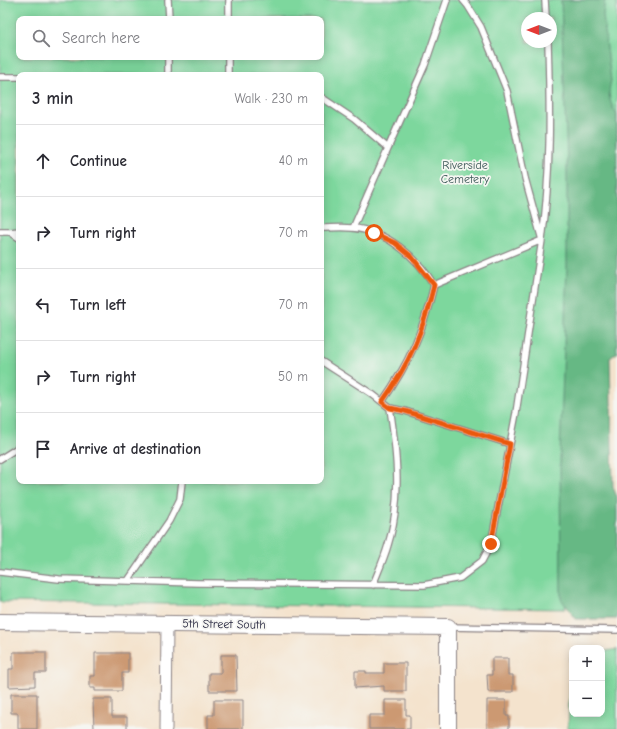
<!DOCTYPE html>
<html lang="en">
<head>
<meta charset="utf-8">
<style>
  :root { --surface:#fff; --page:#f7f7f7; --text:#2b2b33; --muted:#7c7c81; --line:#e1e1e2 }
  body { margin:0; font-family:"Comic Neue",sans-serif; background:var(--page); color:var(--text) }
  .controls { position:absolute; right:12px; bottom:12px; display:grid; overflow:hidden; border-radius:8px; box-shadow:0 2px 10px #0003 }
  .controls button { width:36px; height:36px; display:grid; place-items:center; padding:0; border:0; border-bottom:1px solid var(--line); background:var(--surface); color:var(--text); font:20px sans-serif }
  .compass { position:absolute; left:521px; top:12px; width:36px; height:36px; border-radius:50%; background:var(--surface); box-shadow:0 2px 10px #0003; rotate:270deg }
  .stop { position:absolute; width:12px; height:12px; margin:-9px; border:3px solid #ea580c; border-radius:50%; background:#fff }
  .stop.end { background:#ea580c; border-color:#fff; box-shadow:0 1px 4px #0008 }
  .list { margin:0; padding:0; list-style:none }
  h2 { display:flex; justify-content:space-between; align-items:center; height:52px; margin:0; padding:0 16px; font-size:17px }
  h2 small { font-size:13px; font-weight:400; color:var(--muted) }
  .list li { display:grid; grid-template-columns:26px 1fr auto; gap:12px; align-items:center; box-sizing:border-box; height:72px; padding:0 16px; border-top:1px solid var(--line) }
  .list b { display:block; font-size:15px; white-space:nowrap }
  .list em { font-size:13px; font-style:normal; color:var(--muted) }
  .icon { flex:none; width:22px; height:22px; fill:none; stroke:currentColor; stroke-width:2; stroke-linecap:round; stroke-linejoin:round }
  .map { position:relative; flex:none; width:617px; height:729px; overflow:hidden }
  .search { position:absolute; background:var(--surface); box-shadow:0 2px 10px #0003; left:16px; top:16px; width:308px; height:44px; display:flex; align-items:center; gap:10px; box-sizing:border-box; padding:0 14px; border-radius:8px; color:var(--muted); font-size:15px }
  .panel { position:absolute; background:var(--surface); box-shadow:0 2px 10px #0003; left:16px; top:72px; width:308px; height:412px; border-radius:8px }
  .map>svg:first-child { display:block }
  .green { fill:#7dd79d; stroke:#507c6c; fill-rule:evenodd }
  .forest { fill:#66b884; stroke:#446d60 }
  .building { fill:#cc9972 }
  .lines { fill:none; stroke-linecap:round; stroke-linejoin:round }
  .lane-casing { stroke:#8b8284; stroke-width:8 }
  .street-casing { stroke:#8b8284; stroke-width:13 }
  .secondary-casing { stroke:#8b8284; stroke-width:18 }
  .lane { stroke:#fff; stroke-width:5.5 }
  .street { stroke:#fff; stroke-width:11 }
  .secondary { stroke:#fff; stroke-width:16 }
  .route { stroke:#ea580c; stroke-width:5 }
  .labels { text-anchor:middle; stroke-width:3.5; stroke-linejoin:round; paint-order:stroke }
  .park-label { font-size:12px; fill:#3d5858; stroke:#f6f6f2 }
  .street-label { font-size:12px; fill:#22223b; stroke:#f6f6f2 }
</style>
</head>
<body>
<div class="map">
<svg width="617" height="729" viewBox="0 0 617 729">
  <rect width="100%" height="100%" fill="#f6f6f2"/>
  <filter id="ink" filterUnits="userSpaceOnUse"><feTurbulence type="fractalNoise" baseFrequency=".025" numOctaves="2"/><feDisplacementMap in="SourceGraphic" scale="8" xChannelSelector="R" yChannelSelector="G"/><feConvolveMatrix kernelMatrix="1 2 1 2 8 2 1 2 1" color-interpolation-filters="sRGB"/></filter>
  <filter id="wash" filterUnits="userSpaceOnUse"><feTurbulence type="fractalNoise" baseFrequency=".012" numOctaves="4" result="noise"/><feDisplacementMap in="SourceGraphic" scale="16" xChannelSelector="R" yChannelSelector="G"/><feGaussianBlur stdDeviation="0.9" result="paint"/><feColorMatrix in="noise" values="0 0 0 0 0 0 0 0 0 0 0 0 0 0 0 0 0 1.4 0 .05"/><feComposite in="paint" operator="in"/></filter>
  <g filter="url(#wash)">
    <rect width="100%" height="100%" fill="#f4e3cd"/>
    <!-- green -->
    <path class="green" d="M0,0H617V143L597,343L565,609L0,602ZM527,18H551V42H527ZM19,19H321V57H19ZM19,75H321V481H19Z
      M617,649V729H568L571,657L572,714H602V652Z"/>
    <!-- forest -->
    <path class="forest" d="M561,0H605L603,15L611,81C607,94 610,104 617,115V353L610,358L613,487L617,497V619H576L561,599L560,454L567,266V164Z"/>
    <g id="blocks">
      <!-- building -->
      <path class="building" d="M13,652H46V673H35V686L9,687V669H13Z
        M95,653H128V673H122V691H95V688H90V676H95Z
        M221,655H236L237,691H209V673H221Z
        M492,658H508V675H513V692H488L487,675H492Z
        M384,663H406V691H384V686L355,688V671H366V673H384Z
        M11,694H37V729H18V713H11Z
        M93,699H112V717H127V729H94Z
        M214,700H243V729H208V715H214Z
        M385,700H406V715H410V729H369V715H385Z
        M487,700H506V716H509V729H487Z"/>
    </g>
  </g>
  <g filter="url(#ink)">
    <use href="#blocks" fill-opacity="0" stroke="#8b8284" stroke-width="1"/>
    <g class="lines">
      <!-- lane casing -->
      <g class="lane-casing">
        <path id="lane" d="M168,0L169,19
          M545,0L546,18
          M229,19V0
          M228,57V75
          M168,75V57
          M0,77H19
          M321,97L354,119L388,148L353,228
          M388,148L425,65L447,0
          M321,228C331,228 342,227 352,228C386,230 417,257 434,285
          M0,232H10L19,238
          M10,232L19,231
          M321,361L372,394L390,408C397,454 402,500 388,545C384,559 378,572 373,585
          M382,402C410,362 423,331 434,285L542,240C551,174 550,109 548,42
          M390,408L405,411L510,444
          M0,459L19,447
          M0,572L59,579L198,583L424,585L460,578L482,561L491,544L516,413L542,240L525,178L507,91L481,27L468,6L463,0
          M129,579L169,521L180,499L182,481
          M448,627L617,630"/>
      </g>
      <!-- street casing -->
      <g class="street-casing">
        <path id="street" d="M166,729L167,623"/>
      </g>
      <!-- secondary casing -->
      <g class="secondary-casing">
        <path id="secondary" d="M0,622L448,627V729"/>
      </g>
      <!-- lane -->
      <use href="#lane" class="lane"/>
      <!-- street -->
      <use href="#street" class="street"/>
      <!-- secondary -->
      <use href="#secondary" class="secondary"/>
    </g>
  </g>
  <g class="lines" filter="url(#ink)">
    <!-- route -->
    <path class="route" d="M374,233L395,243L412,257L434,285C423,331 410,363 382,402L390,408L405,411L510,444L491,544"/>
  </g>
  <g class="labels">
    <!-- park labels -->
    <g class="park-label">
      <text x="465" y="169">Riverside<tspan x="465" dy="14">Cemetery</tspan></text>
    </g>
    <!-- street labels -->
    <g class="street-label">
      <text transform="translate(224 624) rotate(1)" y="4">5th Street South</text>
    </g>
  </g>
</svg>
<div class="controls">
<button>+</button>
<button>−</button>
</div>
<svg class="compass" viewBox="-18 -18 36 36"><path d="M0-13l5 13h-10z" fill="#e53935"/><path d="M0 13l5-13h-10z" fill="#7c7c81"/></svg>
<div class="stop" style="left:374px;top:233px"></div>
<div class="stop end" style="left:491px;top:544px"></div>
<div class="search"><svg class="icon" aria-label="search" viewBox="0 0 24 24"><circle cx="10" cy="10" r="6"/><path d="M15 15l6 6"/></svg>Search here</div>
<section class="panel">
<h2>3 min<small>Walk · 230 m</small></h2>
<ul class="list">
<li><svg class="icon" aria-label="ahead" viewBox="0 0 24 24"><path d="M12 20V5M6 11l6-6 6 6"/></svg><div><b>Continue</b></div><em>40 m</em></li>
<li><svg class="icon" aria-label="right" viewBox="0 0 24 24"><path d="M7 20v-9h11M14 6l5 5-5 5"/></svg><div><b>Turn right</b></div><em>70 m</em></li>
<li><svg class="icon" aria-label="left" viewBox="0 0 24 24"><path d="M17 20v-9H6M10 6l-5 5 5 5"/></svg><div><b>Turn left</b></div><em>70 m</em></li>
<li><svg class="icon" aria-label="right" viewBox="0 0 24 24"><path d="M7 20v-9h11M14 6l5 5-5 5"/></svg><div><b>Turn right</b></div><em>50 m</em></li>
<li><svg class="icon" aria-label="arrive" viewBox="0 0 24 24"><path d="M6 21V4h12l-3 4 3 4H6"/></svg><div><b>Arrive at destination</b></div></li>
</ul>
</section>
</div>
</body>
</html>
